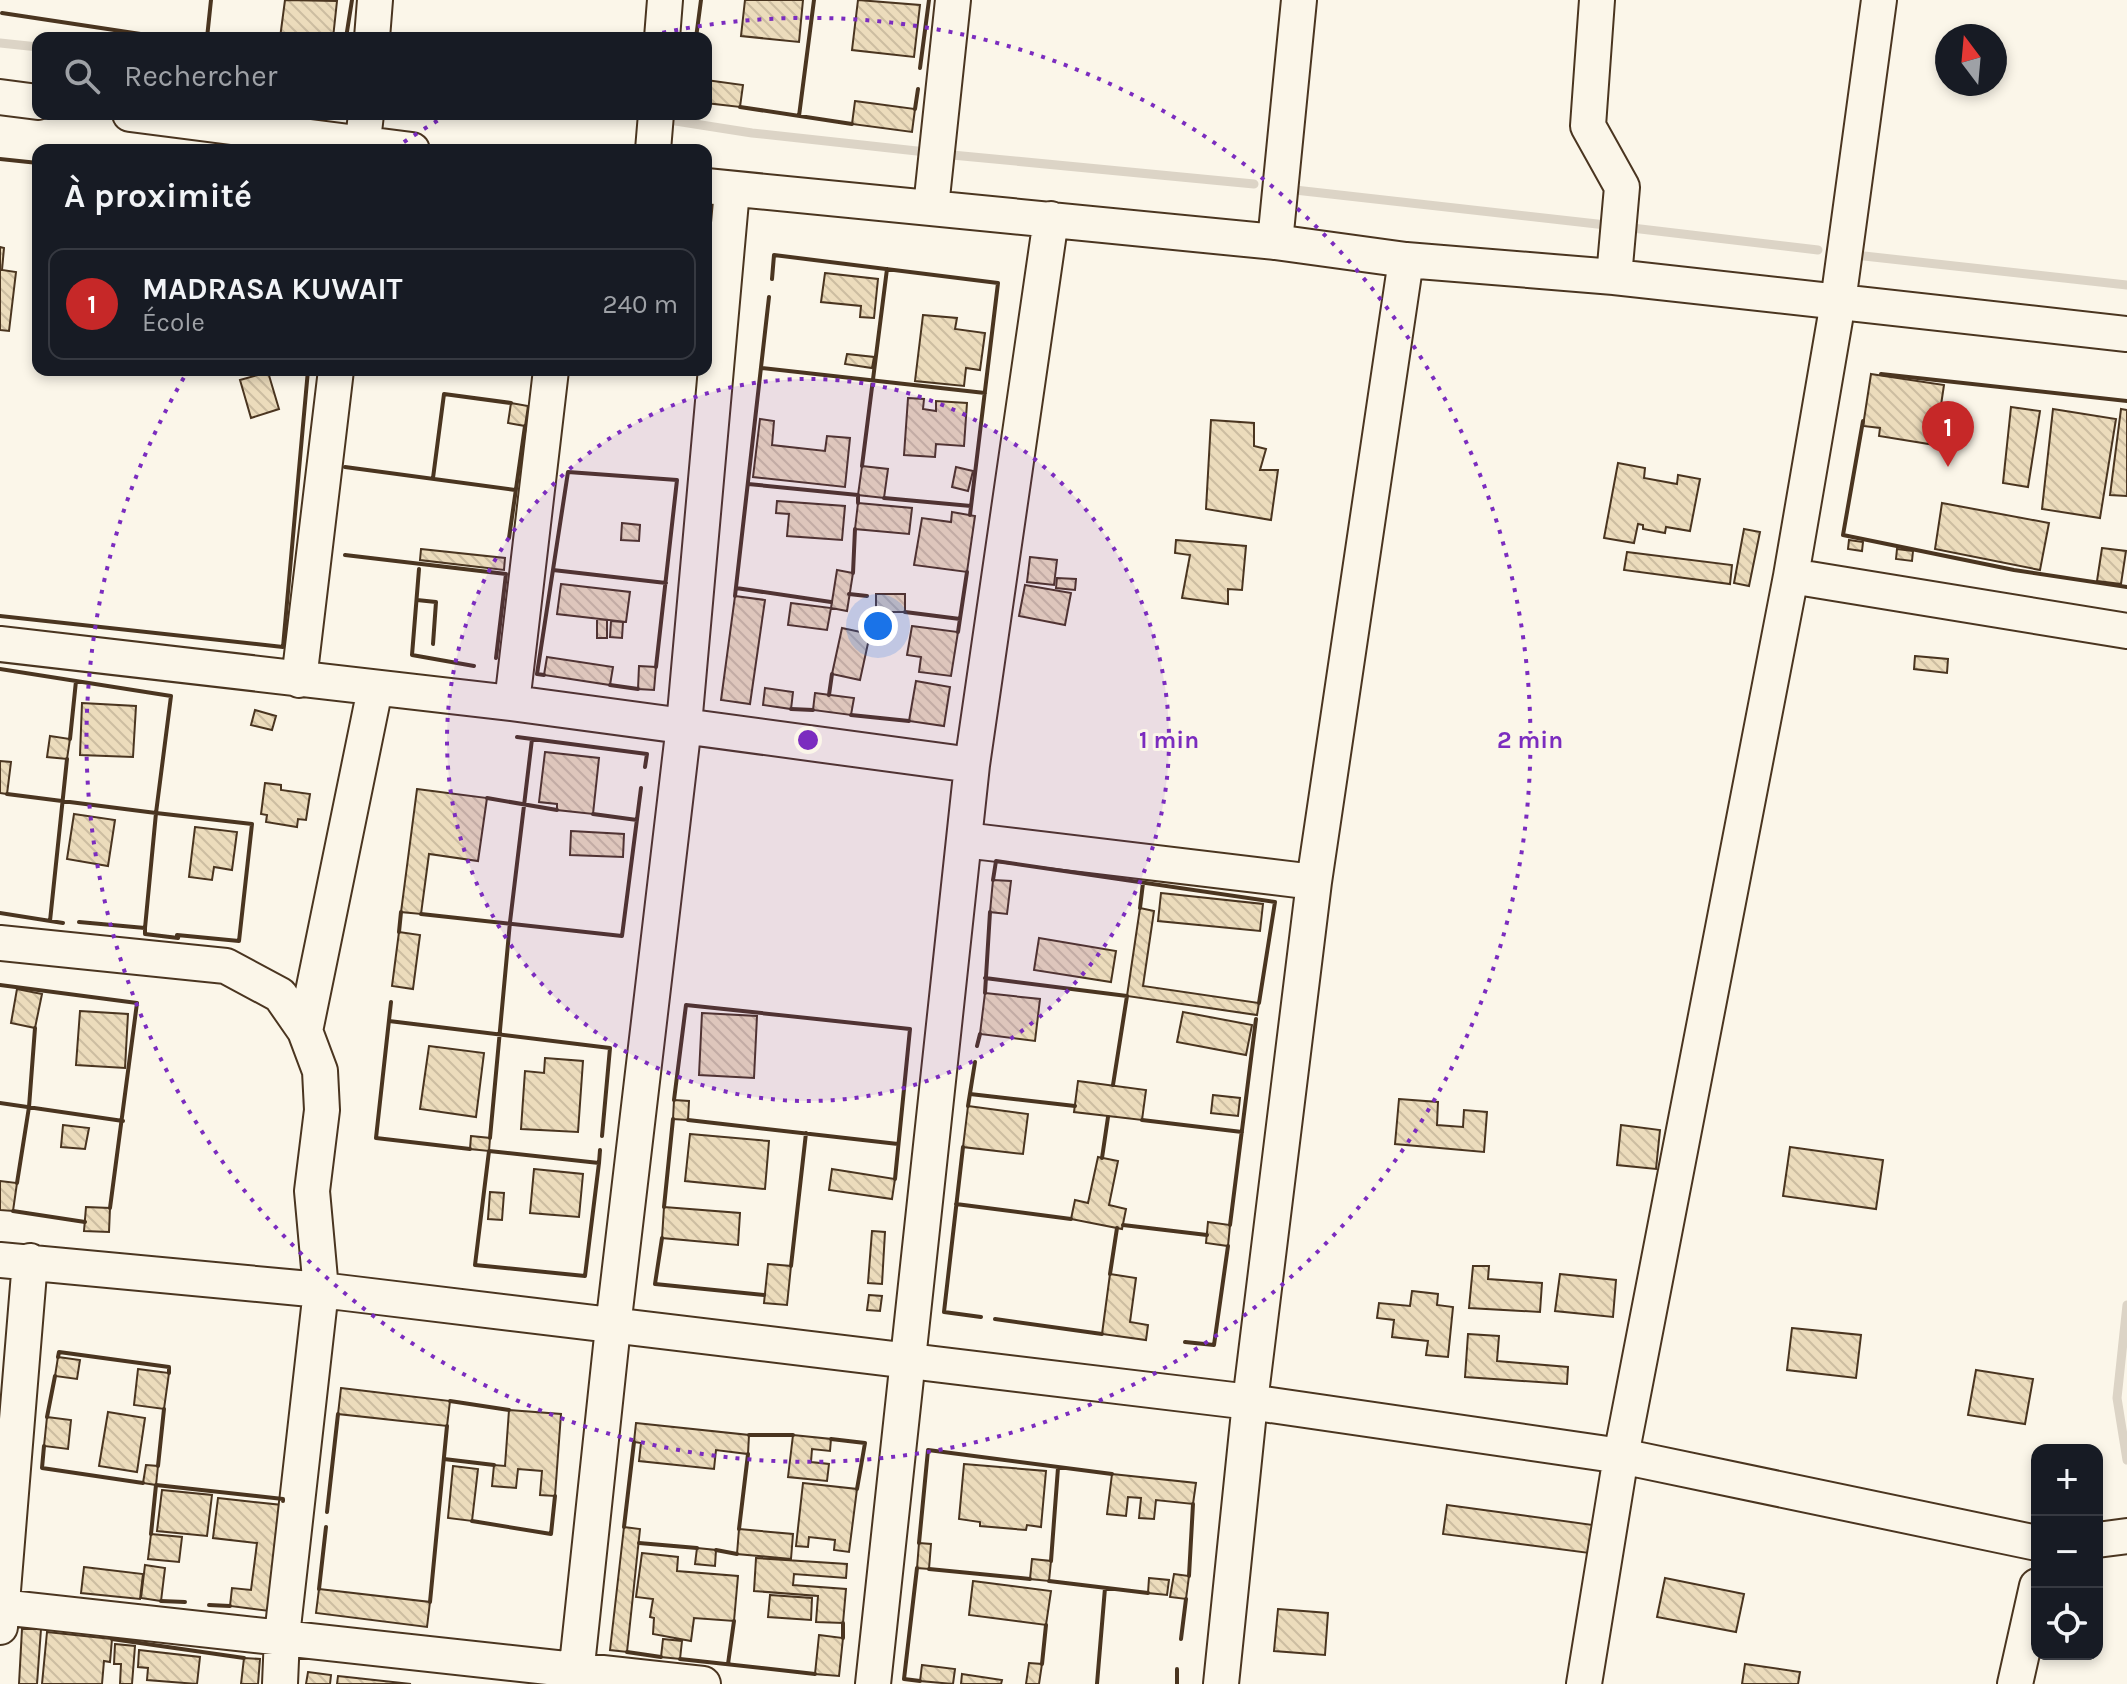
<!DOCTYPE html>
<html lang="fr">
<head>
<meta charset="utf-8">
<style>
  :root { --surface:#171b24; --page:#242831; --text:#f1f3f6; --muted:#9ea1a6; --line:#363941; --accent:#c62828 }
  body { margin:0; font-family:Karla,sans-serif; background:var(--page); color:var(--text) }
  .controls { position:absolute; right:24px; bottom:24px; display:grid; overflow:hidden; border-radius:16px; box-shadow:0 4px 12px #0003 }
  .controls button { width:72px; height:72px; display:grid; place-items:center; padding:0; border:0; border-bottom:2px solid var(--line); background:var(--surface); color:var(--text); font:40px sans-serif }
  .compass { position:absolute; left:1935px; top:24px; width:72px; height:72px; border-radius:50%; background:var(--surface); box-shadow:0 4px 12px #0003; rotate:344deg }
  .you { position:absolute; left:878px; top:626px; width:28px; height:28px; margin:-20px; border:6px solid #fff; border-radius:50%; background:#1a73e8; box-shadow:0 0 0 12px #1a73e833 }
  .badge { display:grid; place-items:center; width:52px; height:52px; border-radius:50%; background:var(--accent); color:#fff; font-size:26px; font-weight:700 }
  .pin { position:absolute; translate:-50% -66px; filter:drop-shadow(0 2px 4px #0008) }
  .pin::after { content:''; position:absolute; top:42px; width:28px; height:24px; background:inherit; clip-path:polygon(0 0,100% 0,50% 100%) }
  .list { margin:0; padding:0; list-style:none }
  h2 { display:flex; justify-content:space-between; align-items:center; height:104px; margin:0; padding:0 32px; font-size:34px }
  h2 small { font-size:26px; font-weight:400; color:var(--muted) }
  .list li { display:grid; grid-template-columns:52px 1fr auto; gap:24px; align-items:center; box-sizing:border-box; height:112px; margin:0 16px 16px; padding:0 16px; border:2px solid var(--line); border-radius:16px }
  .list b { display:block; font-size:30px; white-space:nowrap }
  .list p { margin:0; font-size:26px; white-space:nowrap; color:var(--muted) }
  .list em { font-size:26px; font-style:normal; color:var(--muted) }
  .icon { flex:none; width:44px; height:44px; fill:none; stroke:currentColor; stroke-width:2; stroke-linecap:round; stroke-linejoin:round }
  .map { position:relative; flex:none; width:2127px; height:1684px; overflow:hidden }
  .search { position:absolute; background:var(--surface); box-shadow:0 4px 12px #0003; left:32px; top:32px; width:680px; height:88px; display:flex; align-items:center; gap:20px; box-sizing:border-box; padding:0 28px; border-radius:16px; color:var(--muted); font-size:30px }
  .panel { position:absolute; background:var(--surface); box-shadow:0 4px 12px #0003; left:32px; top:144px; width:680px; height:232px; border-radius:16px }
  .map>svg:first-child { display:block }
  .lines { fill:none; stroke-linecap:round; stroke-linejoin:round }
  .stream { stroke:#dcd4c6; stroke-width:9 }
  .building { fill:url(#building-back-hatch); stroke:#4a3520; stroke-width:2 }
  .minor-casing { stroke:#4a3520; stroke-width:38 }
  .minor { stroke:#fbf6e9; stroke-width:34 }
  .wall { stroke:#4a3520; stroke-width:4 }
  .ring { fill:none; stroke:#7b2cbf; stroke-width:4; stroke-dasharray:4 8 }
  .centre { fill:#7b2cbf; stroke:#fbf6e9; stroke-width:4 }
  .ring-label { font-size:24px; text-anchor:middle; font-weight:bold; fill:#7b2cbf; stroke:#fbf6e9; stroke-width:6; stroke-linejoin:round; paint-order:stroke }
</style>
</head>
<body>
<div class="map">
<svg width="2127" height="1684" viewBox="0 0 2127 1684">
  <defs>
    <pattern id="building-back-hatch" width="6" height="6" patternUnits="userSpaceOnUse" patternTransform="scale(2)"><rect width="6" height="6" fill="#ecdcbc"/><path d="M-1 5l2 2M0 0l6 6M5-1l2 2" fill="none" stroke="#ccbda1"/></pattern>
  </defs>
  <rect width="100%" height="100%" fill="#fbf6e9"/>
  <g class="lines">
    <!-- stream -->
    <path class="stream" d="M0,43L38,47
      M631,114L752,133L926,152
      M952,155L1254,184
      M1295,190L1606,225
      M1632,228L1818,250
      M1855,255L2127,285
      M2127,1305L2117,1398L2127,1460"/>
  </g>
  <!-- building -->
  <path class="building" d="M285,0L337,1L333,38H280Z
    M745,0H803L799,42L741,36Z
    M858,0L920,5L914,57L852,50Z
    M706,80L743,85L740,107L706,103Z
    M855,101L915,109L912,132L852,124Z
    M0,247L4,248L2,270L16,272L9,331L0,330Z
    M825,273L878,279L874,318L860,317L861,306L821,302Z
    M923,315L957,318L955,329L985,333L980,370L966,368L964,386L915,381Z
    M847,354L874,357L872,368L845,364Z
    M268,372L279,409L251,418L240,380Z
    M1871,374L1944,385L1935,445L1879,436L1880,428L1863,426Z
    M908,398L924,399L923,409L936,411V401L967,403L964,446L936,444L935,457L904,455Z
    M511,403L528,406L525,426L508,423Z
    M2011,407L2040,411L2028,487L2003,483Z
    M2053,409L2116,419L2100,518L2042,509Z
    M2121,409L2127,410V496L2110,495Z
    M760,419L774,421L772,445L825,451L827,436L850,438L845,487L753,477Z
    M1211,420L1254,423V446L1266,449L1260,470H1278L1271,520L1206,509Z
    M1618,463L1645,468L1644,478L1677,484L1678,475L1700,479L1690,531L1666,527L1665,533L1643,529V525L1638,524L1634,543L1604,538Z
    M862,466L888,469L884,498L858,495Z
    M956,467L973,471L968,491L952,487Z
    M777,501L845,506L842,540L787,536L789,514L776,513Z
    M858,503L912,508L909,534L855,529Z
    M1942,503L2049,523L2040,570L1935,549Z
    M952,512L975,516L967,572L914,565L922,518L951,522Z
    M622,523L640,525L639,541L621,540Z
    M1744,529L1760,532L1749,586L1734,583Z
    M1176,540L1246,546L1242,590L1228,589V604L1182,598L1190,555L1175,553Z
    M1849,540L1863,542L1862,551L1848,549Z
    M2102,548L2126,551L2121,584L2097,581Z
    M421,549L505,558L504,570L420,560Z
    M1897,549L1913,551L1912,561L1896,559Z
    M1627,552L1732,565L1730,584L1624,570Z
    M1030,557L1057,560L1054,585L1027,582Z
    M837,570L853,573L847,611L831,608Z
    M1057,578L1076,579L1075,590L1056,588Z
    M561,584L630,592L626,622L557,614Z
    M1025,585L1071,593L1065,625L1019,616Z
    M876,594H905V612H876Z
    M735,596L765,600L750,704L721,700Z
    M791,603L831,608L827,630L788,625Z
    M597,619L607,620V638H597Z
    M611,621L623,622L622,638L610,637Z
    M912,626L958,632L951,676L919,672L921,657L907,655Z
    M842,628L870,634L860,680L832,674Z
    M1915,656L1948,659L1947,673L1914,669Z
    M547,657L613,667L610,685L544,675Z
    M639,666L656,667L654,690L638,689Z
    M916,681L950,687L944,726L909,721Z
    M765,688L793,692L791,709L763,705Z
    M815,693L854,698L851,715L813,710Z
    M82,703L136,706L133,757L80,755Z
    M255,710L276,716L272,730L251,725Z
    M50,736L70,739L67,759L47,757Z
    M545,752L599,758L593,814L557,810V804L539,802Z
    M0,761L11,762L7,794L0,793Z
    M265,783L281,785V790L310,794L306,820L298,819L297,827L266,822L267,815L261,814Z
    M417,789L487,798L478,861L429,854L421,914L401,912Z
    M74,814L115,820L108,866L67,859Z
    M195,827L237,832L232,870L214,867L212,880L189,877Z
    M571,831L624,834L623,857L570,855Z
    M993,880L1011,881L1007,914L990,912Z
    M1161,893L1263,904L1260,931L1158,921Z
    M1140,908L1154,911L1143,986L1259,1003L1257,1015L1127,996Z
    M399,932L420,935L413,989L392,986Z
    M1039,938L1116,951L1111,982L1034,970Z
    M17,989L42,994L35,1028L11,1023Z
    M985,993L1040,999L1035,1041L980,1034Z
    M80,1011L128,1014L125,1068L76,1065Z
    M1183,1012L1252,1025L1246,1055L1177,1042Z
    M702,1013L757,1016L754,1078L699,1075Z
    M429,1046L484,1053L476,1117L420,1109Z
    M545,1058L583,1061L578,1132L521,1129L525,1071L544,1073Z
    M1078,1081L1146,1090L1142,1120L1074,1112Z
    M1213,1095L1240,1098L1238,1116L1211,1113Z
    M1399,1099L1438,1102L1437,1125L1463,1127L1464,1110L1487,1112L1484,1152L1395,1144Z
    M674,1100L689,1101L688,1120L673,1119Z
    M968,1106L1028,1114L1023,1154L963,1147Z
    M63,1125L89,1128L85,1149L61,1147Z
    M1621,1125L1660,1130L1656,1169L1617,1165Z
    M690,1134L769,1141L765,1189L685,1181Z
    M471,1136L490,1138L489,1151L470,1149Z
    M1790,1147L1883,1160L1876,1209L1783,1196Z
    M1098,1157L1118,1161L1109,1205L1126,1209L1122,1229L1071,1219L1075,1200L1088,1203Z
    M534,1169L583,1174L579,1217L530,1213Z
    M832,1169L895,1179L892,1199L829,1190Z
    M0,1181L17,1183L13,1211L0,1210Z
    M490,1192L504,1193L502,1220L488,1219Z
    M86,1207L110,1208L109,1232L84,1231Z
    M664,1207L740,1213L738,1245L662,1238Z
    M1208,1222L1230,1225L1228,1246L1206,1243Z
    M872,1231L885,1232L882,1284L868,1283Z
    M768,1264L791,1266L787,1305L764,1303Z
    M1473,1266H1489L1488,1279L1542,1283L1540,1312L1469,1308Z
    M1110,1274L1136,1278L1130,1322L1148,1325L1146,1340L1102,1334Z
    M1560,1274L1616,1280L1613,1317L1555,1311Z
    M1412,1291L1438,1294L1437,1305L1453,1307L1448,1357L1426,1355L1428,1341L1392,1337L1394,1320L1377,1318L1379,1303L1410,1306Z
    M869,1295L882,1296L880,1311L867,1310Z
    M1792,1328L1861,1335L1856,1378L1787,1370Z
    M1468,1334L1499,1336L1497,1361L1568,1367L1567,1384L1465,1377Z
    M58,1357L80,1360L77,1379L55,1376Z
    M138,1369L169,1373L164,1409L134,1405Z
    M1976,1370L2033,1379L2025,1424L1968,1415Z
    M341,1388L450,1401L447,1426L338,1414Z
    M509,1410L561,1414L555,1496L540,1495L542,1471L518,1469L516,1488L492,1486L494,1465L505,1466Z
    M108,1412L145,1418L137,1472L99,1466Z
    M47,1417L71,1420L68,1449L44,1446Z
    M636,1423L749,1435L748,1454L716,1450L714,1469L639,1461L641,1443L634,1442Z
    M793,1435L831,1439L830,1451L812,1449L811,1462L829,1464L827,1481L788,1477Z
    M964,1464L1046,1471L1041,1527L1027,1525L1026,1530L980,1526V1522L959,1519Z
    M146,1465L158,1466L156,1485L143,1483Z
    M453,1466L478,1469L472,1521L448,1518Z
    M1112,1474L1196,1483L1193,1504L1156,1500L1154,1519L1139,1518L1141,1498L1128,1497L1126,1516L1107,1514Z
    M803,1483L857,1489L849,1552L834,1550L835,1540L809,1537L808,1547L796,1546Z
    M162,1490L212,1495L207,1536L157,1531Z
    M218,1498L282,1505L269,1611L230,1606L232,1588L251,1590L257,1543L213,1538Z
    M1447,1505L1593,1525L1589,1553L1443,1534Z
    M624,1527L640,1529L627,1652L610,1650Z
    M739,1529L793,1534L791,1559L737,1554Z
    M151,1534L182,1537L179,1562L148,1559Z
    M919,1543L931,1544L929,1569L917,1568Z
    M697,1548L716,1550L715,1566L695,1564Z
    M642,1553L678,1557L677,1571L738,1576L734,1621L694,1618L691,1641L653,1634L654,1618L650,1617L653,1599L636,1597Z
    M756,1558L847,1564L846,1578L794,1574L793,1585L846,1589L843,1623L816,1622L818,1596L754,1591Z
    M1032,1559L1051,1561L1049,1581L1030,1579Z
    M145,1565L165,1568L161,1601L141,1598Z
    M84,1567L143,1574L140,1599L81,1593Z
    M1174,1574L1189,1576L1186,1599L1170,1597Z
    M1149,1578L1169,1580L1167,1595L1148,1593Z
    M1665,1578L1744,1594L1736,1632L1657,1617Z
    M973,1581L1051,1591L1046,1625L969,1615Z
    M319,1589L430,1602L427,1627L316,1613Z
    M770,1595L812,1598L811,1620L768,1617Z
    M1278,1609L1328,1613L1325,1655L1274,1651Z
    M22,1629H41L37,1684H19Z
    M47,1632L112,1639L110,1662L104,1661L102,1684H42Z
    M819,1635L843,1638L839,1676L815,1674Z
    M663,1639L682,1641L680,1659L661,1657Z
    M115,1644L135,1646L132,1684H120L121,1664H114Z
    M139,1650L200,1657L197,1684L147,1680L148,1668L138,1667Z
    M244,1658L260,1659L258,1684H241Z
    M1029,1663L1042,1664L1039,1684H1026Z
    M1745,1664L1800,1672L1798,1684H1742Z
    M922,1665L955,1669L953,1684L920,1681Z
    M308,1672L331,1675L330,1684H306Z
    M962,1674L1002,1680L1001,1684H961Z
    M338,1676L411,1684H337Z"/>
  <g class="lines">
    <!-- minor casing -->
    <g class="minor-casing">
      <path id="minor" d="M1597,0L1588,126L1622,187L1614,277
        M372,38L375,0
        M662,38L665,0
        M0,97L38,102
        M130,114L412,150
        M362,150L366,114
        M653,150L656,114
        M706,186L1275,242L1406,260L1614,277L2127,334
        M931,207L953,0
        M1275,242L1299,0
        M1791,576L2127,631
        M0,644L512,703L972,765
        M299,680L336,370
        M512,703L551,370
        M964,840L1314,882
        M0,943L226,966L280,995L305,1031
        M0,1260L321,1290L1250,1402L1621,1456L2037,1543
        M2097,1540L2127,1536
        M0,1607L703,1684
        M0,1627L30,1261
        M280,1684L282,1636L321,1290L312,1191L322,1110L320,1071L305,1031L375,689
        M575,1684L613,1327L684,725L732,190
        M873,1684L972,765L1051,219
        M1221,1684L1250,1402L1314,882L1406,260
        M1584,1684L1621,1456L1791,576L1838,302L1879,0
        M2015,1684L2037,1586"/>
    </g>
    <!-- minor -->
    <use href="#minor" class="minor"/>
    <!-- wall -->
    <path class="wall" d="M2,13L167,38
      M207,38L211,0
      M346,38L352,0
      M696,38L701,0
      M920,68L929,0
      M740,107L852,124
      M915,109L918,89
      M799,116L814,0
      M0,159L38,163
      M772,279L774,255L998,283L970,515
      M761,368L985,393
      M652,370L689,374L690,370
      M1881,374L2127,401
      M1863,421L1843,535L2014,570L2127,587
      M862,466L887,269
      M345,467L515,490
      M433,478L444,394L511,403
      M748,484L858,495V503
      M884,498L971,506
      M509,538L525,426
      M345,555L506,574L496,658
      M419,569L412,655L474,666
      M553,570L666,583
      M853,573L855,529
      M736,588L831,602
      M849,594L867,596
      M735,596L769,297
      M417,600L436,602L433,644
      M905,612L960,619
      M0,616L283,647L308,370
      M958,632L967,572
      M0,669L171,696L156,813L252,824L239,941L177,935L178,938L145,934V928L79,922
      M544,675L537,674L568,472L677,480L656,667
      M610,685L638,689
      M829,695L832,674
      M791,709L813,710
      M851,715L909,721
      M517,737L647,754L645,767
      M70,739L76,681
      M7,794L156,813L145,928
      M487,798L557,810
      M593,814L637,820
      M993,880L996,861L1275,902L1259,1003
      M1140,908L1143,883
      M0,913L63,923
      M421,914L622,936L641,788
      M50,921L67,759
      M399,932L401,912
      M985,978L1127,996L1113,1085
      M0,985L137,1003L110,1208
      M985,993L990,912
      M391,1002L376,1138L470,1149
      M389,1021L610,1048L602,1136
      M977,1046L980,1034
      M970,1094L1075,1106
      M674,1100L686,1005L910,1029L895,1179
      M0,1103L123,1121
      M968,1106L975,1062
      M688,1120L898,1144
      M1142,1120L1242,1132
      M490,1138L510,922L532,739
      M963,1147L944,1312L981,1317
      M1102,1158L1108,1117
      M599,1163L489,1151L475,1265L585,1276L599,1163L600,1150
      M17,1183L29,1107L35,1028
      M956,1204L1071,1219
      M664,1207L673,1119
      M13,1211L85,1222
      M1123,1225L1207,1235
      M1230,1225L1256,1019
      M662,1238L655,1284L764,1295
      M791,1266L806,1133
      M1110,1274L1117,1228
      M995,1319L1102,1334
      M1185,1342L1214,1345L1228,1246
      M58,1357L59,1352L169,1367V1373
      M450,1401L509,1410
      M47,1417L55,1376
      M749,1435H793
      M831,1439L865,1443L857,1489
      M44,1446L42,1468L143,1483
      M444,1459L494,1465
      M158,1466L164,1409
      M327,1512L338,1414
      M472,1521L551,1534L555,1496
      M624,1527L634,1442
      M739,1529L748,1454
      M151,1534L156,1485L283,1499V1501
      M639,1543L697,1548
      M919,1543L928,1450L1112,1474
      M716,1550L737,1554
      M1051,1561L1058,1468
      M917,1568L904,1679L920,1681
      M929,1569L1030,1579
      M1189,1576L1193,1504
      M1049,1581L1148,1593
      M319,1589L326,1527
      M161,1601L185,1602
      M430,1602L447,1426
      M209,1605L230,1606
      M843,1638V1623
      M112,1639L244,1658
      M1181,1639L1186,1599
      M627,1652L661,1657
      M680,1659L815,1674
      M728,1664L734,1621
      M1042,1664L1046,1625
      M1097,1684L1105,1588
      M1177,1684V1669"/>
  </g>
  <!-- distance rings -->
  <circle cx="808" cy="740" r="361" fill="#7b2cbf" fill-opacity=".12"/>
  <g class="ring">
    <circle cx="808" cy="740" r="361"/>
    <path d="M394 149A722 722 0 0 1 447 115M639 38A722 722 0 1 1 186 374"/>
  </g>
  <circle cx="808" cy="740" r="12" class="centre"/>
  <g class="ring-label">
    <text x="1169" y="748">1 min</text>
    <text x="1530" y="748">2 min</text>
  </g>
</svg>
<div class="controls">
<button>+</button>
<button>−</button>
<button><svg class="icon" aria-label="locate" viewBox="0 0 24 24"><circle cx="12" cy="12" r="6"/><path d="M12 2v4M12 18v4M2 12h4M18 12h4"/></svg></button>
</div>
<svg class="compass" viewBox="-18 -18 36 36"><path d="M0-13l5 13h-10z" fill="#e53935"/><path d="M0 13l5-13h-10z" fill="#9ea1a6"/></svg>
<div class="you"></div>
<div class="pin badge" style="left:1948px;top:467px">1</div>
<div class="search"><svg class="icon" aria-label="search" viewBox="0 0 24 24"><circle cx="10" cy="10" r="6"/><path d="M15 15l6 6"/></svg>Rechercher</div>
<section class="panel">
<h2>À proximité<small></small></h2>
<ul class="list">
<li><span class="badge">1</span><div><b>MADRASA KUWAIT</b><p>École</p></div><em>240 m</em></li>
</ul>
</section>
</div>
</body>
</html>
